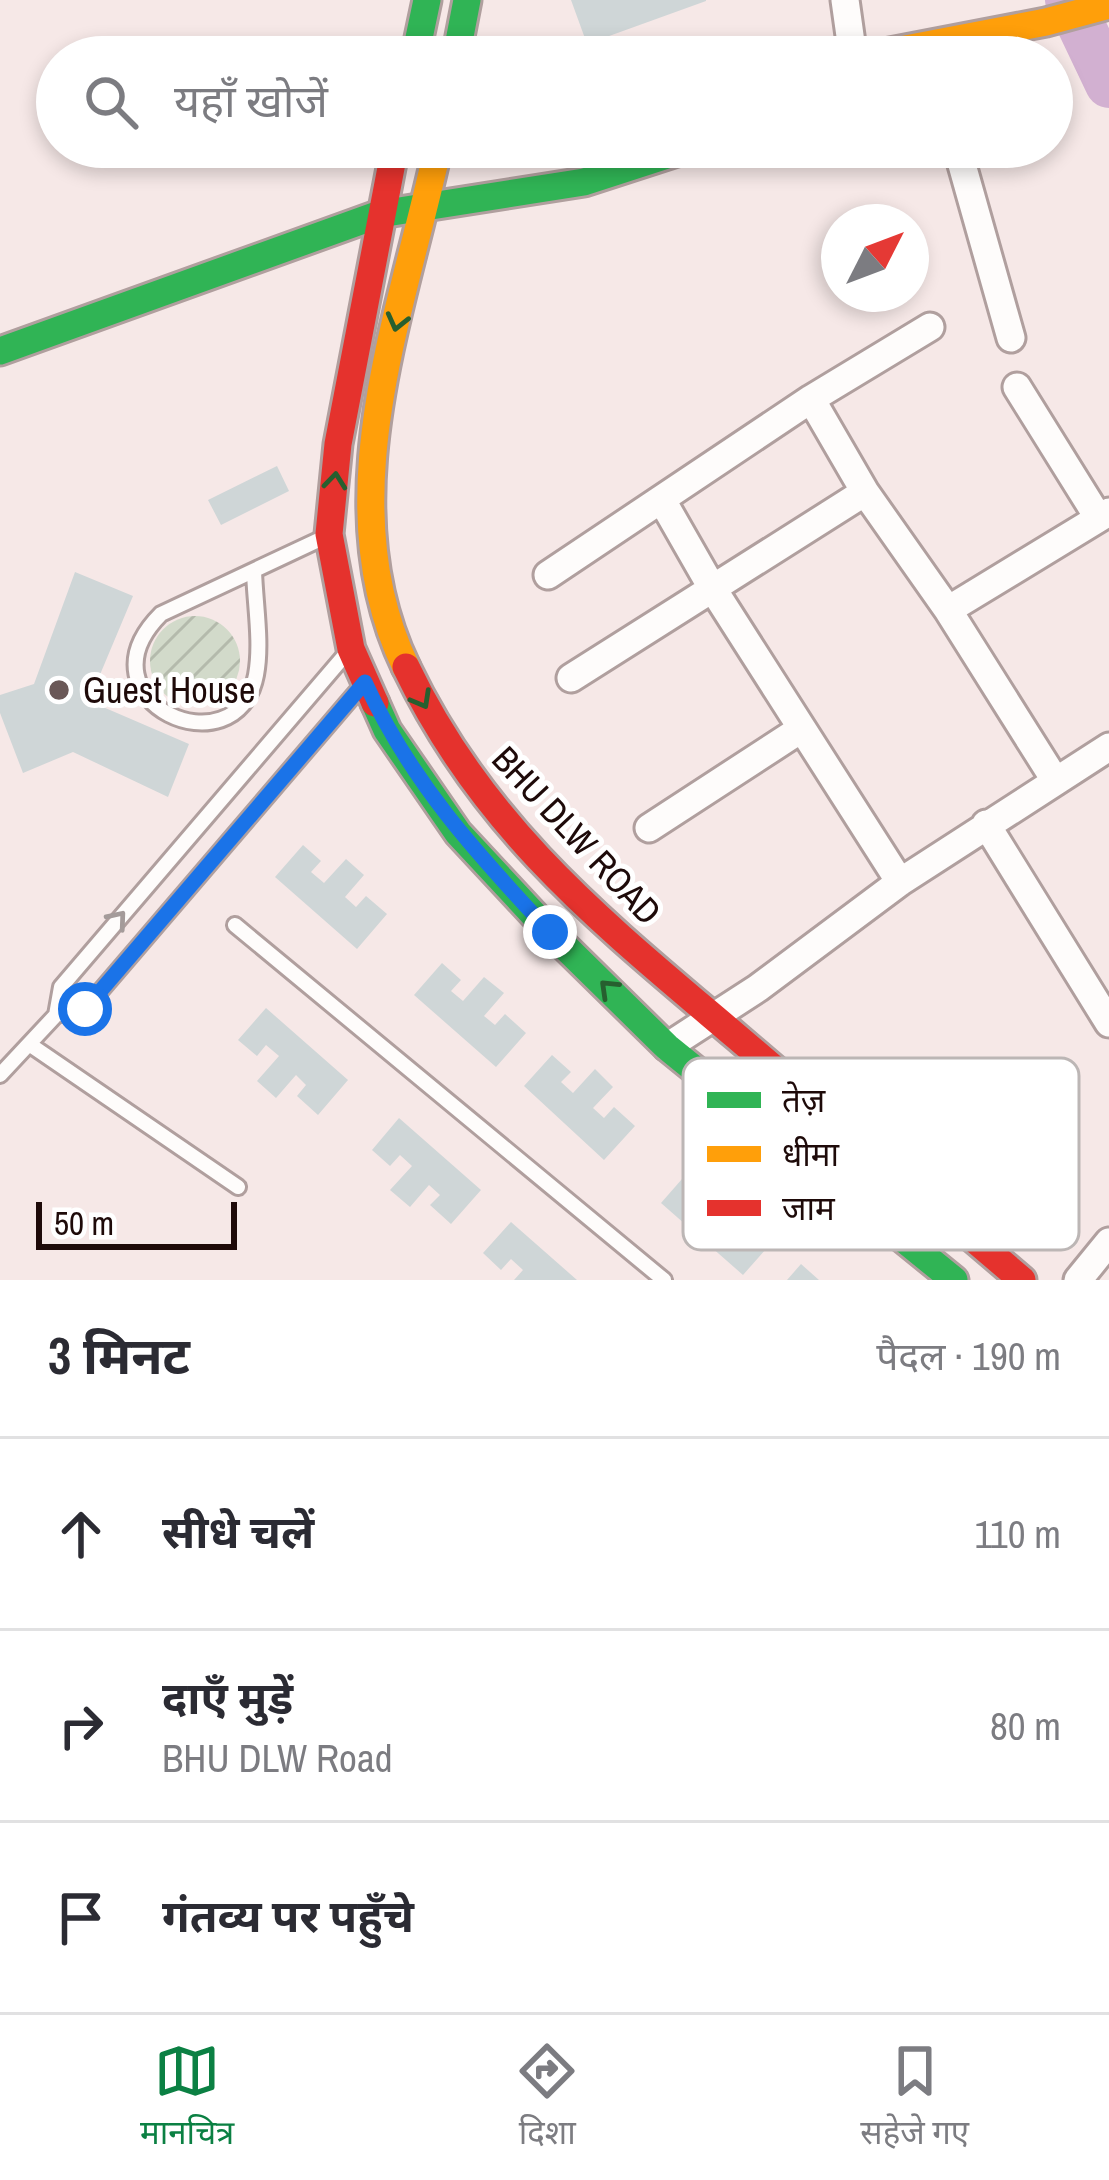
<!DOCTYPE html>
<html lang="hi">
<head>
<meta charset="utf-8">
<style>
  :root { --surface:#fff; --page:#f2f2f3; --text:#2b2b33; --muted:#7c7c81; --line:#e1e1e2; --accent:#0b8043 }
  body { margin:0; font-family:"Archivo Narrow","Noto Sans Devanagari",sans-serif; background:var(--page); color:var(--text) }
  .compass { position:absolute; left:821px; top:204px; width:108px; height:108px; border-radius:50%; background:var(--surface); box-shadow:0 6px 18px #0003; rotate:48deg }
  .scale { position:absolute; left:36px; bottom:30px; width:201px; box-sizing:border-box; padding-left:12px; border:6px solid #1e0a09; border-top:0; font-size:33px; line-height:42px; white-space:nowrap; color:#1e0a09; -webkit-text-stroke:9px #fff; paint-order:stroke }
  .stop { position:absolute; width:36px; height:36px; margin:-27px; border:9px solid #1a73e8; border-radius:50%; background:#fff }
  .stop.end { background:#1a73e8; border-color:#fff; box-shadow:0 3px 12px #0008 }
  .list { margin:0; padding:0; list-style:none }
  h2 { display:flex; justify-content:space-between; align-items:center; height:156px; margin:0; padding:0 48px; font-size:51px }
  h2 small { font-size:39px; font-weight:400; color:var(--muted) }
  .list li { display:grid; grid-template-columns:78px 1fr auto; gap:36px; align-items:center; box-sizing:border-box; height:192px; padding:0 48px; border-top:3px solid var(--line) }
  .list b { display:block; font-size:45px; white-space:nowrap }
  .list p { margin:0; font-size:39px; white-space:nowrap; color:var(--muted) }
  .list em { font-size:39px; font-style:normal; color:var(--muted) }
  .icon { flex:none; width:66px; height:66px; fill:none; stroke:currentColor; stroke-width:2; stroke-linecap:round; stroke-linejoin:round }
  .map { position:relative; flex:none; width:1109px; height:1280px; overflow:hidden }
  .search { position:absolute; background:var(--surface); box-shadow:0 6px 18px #0003; left:36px; right:36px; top:36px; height:132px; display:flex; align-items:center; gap:30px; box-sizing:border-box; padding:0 42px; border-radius:66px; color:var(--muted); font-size:45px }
  .sheet { height:732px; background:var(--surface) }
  nav { display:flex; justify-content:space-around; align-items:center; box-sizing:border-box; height:168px; border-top:3px solid var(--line); background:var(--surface); font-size:33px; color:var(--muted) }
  nav a { display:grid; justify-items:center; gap:6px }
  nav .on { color:var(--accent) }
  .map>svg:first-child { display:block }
  .garden { fill:url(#garden-furrows) }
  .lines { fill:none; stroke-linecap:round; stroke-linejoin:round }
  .river { stroke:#d2b0d1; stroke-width:48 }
  .building { fill:#cfd6d7 }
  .lane-casing { stroke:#b09f9e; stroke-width:20 }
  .street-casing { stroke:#b09f9e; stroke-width:33 }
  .fast-casing { stroke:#b09f9e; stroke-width:33 }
  .slow-casing { stroke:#b09f9e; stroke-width:33 }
  .jam-casing { stroke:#b09f9e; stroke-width:33 }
  .lane { stroke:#fefcfb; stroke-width:14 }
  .street { stroke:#fefcfb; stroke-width:27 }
  .fast { stroke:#30b455; stroke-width:27 }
  .slow { stroke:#ff9f0a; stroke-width:27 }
  .jam { stroke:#e5322d; stroke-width:27 }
  .oneway { stroke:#275f2f }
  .oneway2 { stroke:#a49b9a }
  .route { stroke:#1a73e8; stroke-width:15 }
  .poi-dot { fill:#6a5857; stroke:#fff; stroke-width:4.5 }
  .labels { text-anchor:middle; stroke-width:10; stroke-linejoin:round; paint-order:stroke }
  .poi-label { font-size:36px; fill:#1e0a09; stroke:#fff; text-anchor:start }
  .street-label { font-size:36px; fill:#1e0a09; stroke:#fff }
  .key { fill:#fff; stroke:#bcb6b5; stroke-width:3 }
  .key-label { font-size:33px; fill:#1e0a09 }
</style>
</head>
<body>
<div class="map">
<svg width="1109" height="1280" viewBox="0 0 1109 1280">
  <defs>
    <pattern id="garden-furrows" width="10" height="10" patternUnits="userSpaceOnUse" patternTransform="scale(3)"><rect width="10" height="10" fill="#d2daca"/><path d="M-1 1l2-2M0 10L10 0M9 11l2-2" fill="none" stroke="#b4baac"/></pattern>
  </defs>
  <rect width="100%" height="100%" fill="#f6e8e7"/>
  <!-- garden -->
  <path class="garden" d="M150 661a45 45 0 1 1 90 0a45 45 0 1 1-90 0Z"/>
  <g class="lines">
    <!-- river -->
    <path class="river" d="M1069,0L1109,84"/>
  </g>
  <!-- building -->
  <path class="building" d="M571,0H706V1L587,44Z
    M277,466L289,491L221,525L208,500Z
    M75,572L133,596L99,677L103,707L189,744L168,797L73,752L23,773L0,713V695L34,684Z
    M303,845L321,861L311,872L324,883L346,859L364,875L345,897L356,907L366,896L387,914L357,949L275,877Z
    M442,963L461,980L451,991L463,1001L484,977L504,993L484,1016L495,1025L505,1014L526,1033L496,1067L414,995Z
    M266,1008L348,1080L318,1115L297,1096L306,1085L296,1075L276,1098L257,1081L279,1056L266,1045L257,1056L238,1040Z
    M552,1055L571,1072L561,1082L573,1093L595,1069L613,1087L593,1108L604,1118L614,1107L635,1126L604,1160L524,1086Z
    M399,1118L481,1190L451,1224L430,1205L440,1195L429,1185L410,1207L390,1190L412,1166L400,1155L390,1166L372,1150Z
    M689,1171L707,1188L698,1199L710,1210L731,1185L751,1202L731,1224L742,1233L752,1222L773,1241L743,1275L661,1203Z
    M511,1222L577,1280H514L523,1270L511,1259L501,1270L483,1253Z
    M801,1264L819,1280H787Z"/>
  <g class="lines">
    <!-- lane casing -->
    <g class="lane-casing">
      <path id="lane" d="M254,571C255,604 262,643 256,675C237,774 74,701 161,614L325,537
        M235,925L664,1280
        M56,1015L85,1009L359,689
        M29,1044L238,1187
        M0,1075L56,1015L61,987L345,655"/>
    </g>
    <!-- street casing -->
    <g class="street-casing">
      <path id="street" d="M845,0L853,57
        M957,147L1011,338
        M1017,387L1098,517
        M811,399L865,492
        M663,502L711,586L900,882
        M548,575L811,399L930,327
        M948,610L1109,512
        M571,678L865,492L948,610L1055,780
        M986,824L1109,1023
        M649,828L801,729
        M667,1047L758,988L900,882L1109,747
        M1078,1280L1109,1242"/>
    </g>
    <!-- fast casing -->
    <g class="fast-casing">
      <path id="fast" d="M415,57L427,0
        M456,57L467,0
        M0,351L380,214L584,182L692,147
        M375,703L387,730L458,833L550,932L667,1047L954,1280"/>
    </g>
    <!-- slow casing -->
    <g class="slow-casing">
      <path id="slow" d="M864,57L1046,22L1109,5
        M406,667C326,502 402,314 438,147"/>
    </g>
    <!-- jam casing -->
    <g class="jam-casing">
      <path id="jam" d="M406,667C484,830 604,924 737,1037C832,1118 927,1200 1022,1280
        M375,703L351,649L329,534L338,444L395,147"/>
    </g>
    <!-- lane -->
    <use href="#lane" class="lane"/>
    <!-- street -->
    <use href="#street" class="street"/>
    <!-- fast -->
    <use href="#fast" class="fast"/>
    <!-- slow -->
    <use href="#slow" class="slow"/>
    <!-- jam -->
    <use href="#jam" class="jam"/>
  </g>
  <!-- one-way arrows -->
  <defs><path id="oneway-chevron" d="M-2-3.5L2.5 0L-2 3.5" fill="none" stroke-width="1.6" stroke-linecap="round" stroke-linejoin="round" transform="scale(3)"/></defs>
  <g class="oneway">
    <use href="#oneway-chevron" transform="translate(397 322) rotate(104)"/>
    <use href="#oneway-chevron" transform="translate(335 481) rotate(-84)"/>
    <use href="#oneway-chevron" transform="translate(422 700) rotate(61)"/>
    <use href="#oneway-chevron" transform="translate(608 988) rotate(-136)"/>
  </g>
  <use class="oneway2" href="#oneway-chevron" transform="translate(118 919) rotate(-50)"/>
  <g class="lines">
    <!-- route -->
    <path class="route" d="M85,1009L365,682C410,781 477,854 550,932"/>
  </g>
  <!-- markers -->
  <circle class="poi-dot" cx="59" cy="690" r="12"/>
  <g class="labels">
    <!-- poi labels -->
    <g class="poi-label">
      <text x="83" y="703">Guest House</text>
    </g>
    <!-- street labels -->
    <g class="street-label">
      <text transform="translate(577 835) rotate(47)" y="13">BHU DLW ROAD</text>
    </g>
  </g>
  <!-- legend -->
  <rect x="683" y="1058" width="396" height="192" rx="18" class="key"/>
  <rect x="707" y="1092" width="54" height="16" fill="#30b455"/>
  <rect x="707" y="1146" width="54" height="16" fill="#ff9f0a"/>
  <rect x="707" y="1200" width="54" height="16" fill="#e5322d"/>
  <g class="key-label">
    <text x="782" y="1112">तेज़</text>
    <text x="782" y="1166">धीमा</text>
    <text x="782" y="1220">जाम</text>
  </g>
</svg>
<svg class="compass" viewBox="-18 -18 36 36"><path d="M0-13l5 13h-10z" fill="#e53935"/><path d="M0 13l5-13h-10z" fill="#7c7c81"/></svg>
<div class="scale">50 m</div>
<div class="stop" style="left:85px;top:1009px"></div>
<div class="stop end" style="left:550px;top:932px"></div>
<div class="search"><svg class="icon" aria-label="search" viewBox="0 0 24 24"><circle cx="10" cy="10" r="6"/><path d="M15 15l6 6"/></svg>यहाँ खोजें</div>
</div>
<section class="sheet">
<h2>3 मिनट<small>पैदल · 190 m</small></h2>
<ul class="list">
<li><svg class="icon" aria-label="ahead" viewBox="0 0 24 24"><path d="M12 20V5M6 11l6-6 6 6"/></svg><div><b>सीधे चलें</b></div><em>110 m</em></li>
<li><svg class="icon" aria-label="right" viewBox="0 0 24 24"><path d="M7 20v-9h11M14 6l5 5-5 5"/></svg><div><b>दाएँ मुड़ें</b><p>BHU DLW Road</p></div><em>80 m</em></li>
<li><svg class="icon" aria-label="arrive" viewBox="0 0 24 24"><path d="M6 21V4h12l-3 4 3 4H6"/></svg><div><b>गंतव्य पर पहुँचे</b></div></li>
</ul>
</section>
<nav>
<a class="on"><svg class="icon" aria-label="map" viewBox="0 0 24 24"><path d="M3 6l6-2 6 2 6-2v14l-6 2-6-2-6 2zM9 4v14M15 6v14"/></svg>मानचित्र</a>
<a><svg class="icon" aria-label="directions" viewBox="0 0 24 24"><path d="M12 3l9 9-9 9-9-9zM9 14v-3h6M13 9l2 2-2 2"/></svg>दिशा</a>
<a><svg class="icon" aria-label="saved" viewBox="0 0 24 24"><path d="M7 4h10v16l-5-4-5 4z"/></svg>सहेजे गए</a>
</nav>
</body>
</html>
